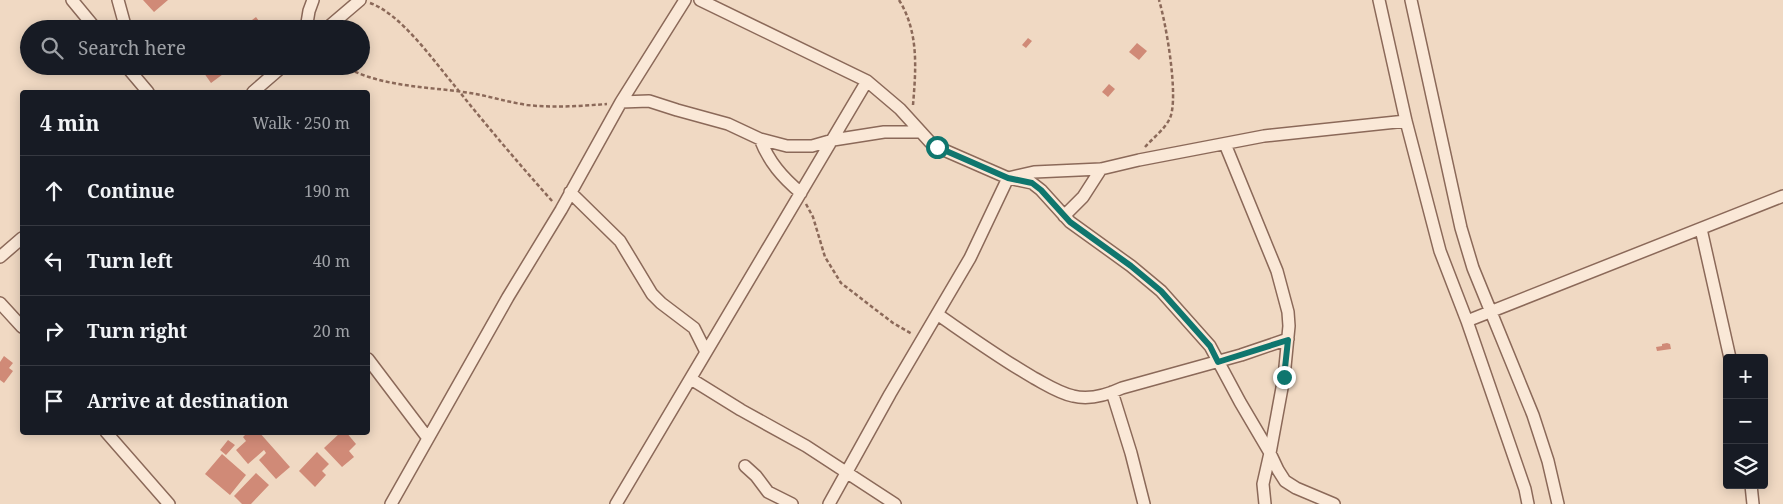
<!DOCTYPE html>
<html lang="en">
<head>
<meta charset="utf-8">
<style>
  :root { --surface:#171b24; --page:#20242c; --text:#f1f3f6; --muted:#9ea1a6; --line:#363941 }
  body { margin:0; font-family:"Noto Serif",serif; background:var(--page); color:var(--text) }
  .controls { position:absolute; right:15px; bottom:15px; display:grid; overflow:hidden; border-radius:5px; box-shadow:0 2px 12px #0003 }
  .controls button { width:45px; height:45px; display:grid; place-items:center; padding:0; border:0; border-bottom:1px solid var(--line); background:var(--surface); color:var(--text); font:25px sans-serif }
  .stop { position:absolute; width:15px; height:15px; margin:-11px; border:4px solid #0f766e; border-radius:50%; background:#fff }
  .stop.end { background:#0f766e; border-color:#fff; box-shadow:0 1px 5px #0008 }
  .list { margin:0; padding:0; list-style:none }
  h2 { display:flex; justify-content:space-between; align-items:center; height:65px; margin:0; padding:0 20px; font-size:21px }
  h2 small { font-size:16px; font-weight:400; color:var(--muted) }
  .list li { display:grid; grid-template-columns:32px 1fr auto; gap:15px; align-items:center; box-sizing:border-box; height:70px; padding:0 20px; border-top:1px solid var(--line) }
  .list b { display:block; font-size:19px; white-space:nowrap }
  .list em { font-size:16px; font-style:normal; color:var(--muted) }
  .icon { flex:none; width:28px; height:28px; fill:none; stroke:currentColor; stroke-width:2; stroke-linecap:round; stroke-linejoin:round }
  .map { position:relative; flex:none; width:1783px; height:504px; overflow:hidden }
  .search { position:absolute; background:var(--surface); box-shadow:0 2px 12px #0003; left:20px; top:20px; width:350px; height:55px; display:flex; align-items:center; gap:12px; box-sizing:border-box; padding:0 18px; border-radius:28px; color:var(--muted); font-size:19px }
  .panel { position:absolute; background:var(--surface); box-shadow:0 2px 12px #0003; left:20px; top:90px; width:350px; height:345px; border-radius:5px }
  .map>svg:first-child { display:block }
  .building { fill:#d08a77 }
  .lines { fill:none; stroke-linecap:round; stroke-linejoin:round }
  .street-casing { stroke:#8b6959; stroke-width:14 }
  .path { stroke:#8b6959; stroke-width:2.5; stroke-dasharray:4 2.5; stroke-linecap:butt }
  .street { stroke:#fae8d7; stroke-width:11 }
  .route { stroke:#0f766e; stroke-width:6 }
</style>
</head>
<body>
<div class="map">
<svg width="1783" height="504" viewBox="0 0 1783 504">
  <rect width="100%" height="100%" fill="#f0d9c3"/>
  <!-- building -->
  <path class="building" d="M143,0H168L154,12Z
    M256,17L265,29H240Z
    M1028,38L1032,41L1026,48L1022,45Z
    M1137,43L1147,51L1139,60L1129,52Z
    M199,66H234L211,83Z
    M1109,84L1115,89L1108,97L1102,92Z
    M1667,343L1670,344L1671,349L1657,351L1656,347L1662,346V344Z
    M4,356L13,363L9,368L13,371L4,383L0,380V362Z
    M248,432H259L290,467L276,479L259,460L266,453L264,450L248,464L236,450L246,441L243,437Z
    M341,432H346L356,444L349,451L354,457L342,467L324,448Z
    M228,440L235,445L226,455L220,450Z
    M317,452L329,464L322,471L326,475L315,487L299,471Z
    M222,454L246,475L230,495L205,474Z
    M256,473L269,485L251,504H242L234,496Z"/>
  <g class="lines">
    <!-- street casing -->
    <g class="street-casing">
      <path id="street" d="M72,0L96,29
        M118,0L126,29
        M700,0L867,81L900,109L930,142L937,147L1008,178L1032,183L1041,190L1070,222L1131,266L1161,291L1210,346L1240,402L1270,453L1263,484L1265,504
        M1379,0L1406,121L1440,251L1467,321L1525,489L1528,504
        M1411,0L1461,228L1473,268L1533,415L1548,461L1558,504
        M306,29L309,11L313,0
        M326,29L360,0
        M126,66L148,92
        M253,92L283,66
        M621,102L649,101L677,110L728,124L760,139L787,146H812L833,140L884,132H921
        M760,139C769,162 782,177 801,193
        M1225,144L1277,271L1288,312L1289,326L1284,377L1270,453L1278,470L1285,481L1296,488L1334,504
        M570,192L620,241L652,294L661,303L694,328L706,352
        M1064,216L1083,197L1101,169
        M1701,229L1730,358
        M0,257L22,238
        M0,303L22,327
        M937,314C969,336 1001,359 1034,378C1047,385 1059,393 1073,396C1089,400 1107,395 1122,388L1241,355L1288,339
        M1467,321L1783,196
        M368,359L427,437
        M691,379L741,410L806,446L895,504
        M1112,392L1131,453L1144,504
        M106,432L169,504
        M745,466L756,476L768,492L792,504
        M1751,485L1753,504
        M391,504L508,297L561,210L621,102L685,0
        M616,504L867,81
        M829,504L890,394L970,258L1008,178L1034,172L1101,169L1139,160L1264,136L1406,121"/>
    </g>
    <!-- path -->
    <path class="path" d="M899,0C919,32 916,69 913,105
      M370,3C401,14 433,60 454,85C486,125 519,164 553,202
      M343,66C384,88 426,86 470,93C489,96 507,102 527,105C553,108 581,106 607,104
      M1145,147C1153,138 1165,129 1170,118C1179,97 1166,23 1159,0
      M806,204L813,217L825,257L841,283L893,323L912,334"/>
    <!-- street -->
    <use href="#street" class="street"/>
  </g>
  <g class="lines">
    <!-- route -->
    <path class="route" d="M937,147L1008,178L1032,183L1041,190L1070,222L1131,266L1161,291L1210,346L1218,362L1288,340L1284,377"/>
  </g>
</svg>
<div class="controls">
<button>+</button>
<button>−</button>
<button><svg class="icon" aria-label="layers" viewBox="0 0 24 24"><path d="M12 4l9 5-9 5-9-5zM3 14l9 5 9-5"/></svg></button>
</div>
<div class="stop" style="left:937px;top:147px"></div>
<div class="stop end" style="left:1284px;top:377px"></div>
<div class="search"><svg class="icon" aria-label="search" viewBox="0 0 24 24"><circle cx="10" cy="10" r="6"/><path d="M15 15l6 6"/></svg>Search here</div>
<section class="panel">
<h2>4 min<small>Walk · 250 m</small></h2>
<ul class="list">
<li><svg class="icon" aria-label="ahead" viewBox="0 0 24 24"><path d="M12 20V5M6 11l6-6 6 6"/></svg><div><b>Continue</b></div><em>190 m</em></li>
<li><svg class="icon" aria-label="left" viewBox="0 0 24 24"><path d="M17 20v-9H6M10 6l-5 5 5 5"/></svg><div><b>Turn left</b></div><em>40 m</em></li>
<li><svg class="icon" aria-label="right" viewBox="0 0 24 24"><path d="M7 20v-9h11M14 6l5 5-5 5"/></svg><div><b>Turn right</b></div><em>20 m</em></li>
<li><svg class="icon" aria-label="arrive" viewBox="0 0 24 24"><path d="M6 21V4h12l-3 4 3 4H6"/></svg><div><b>Arrive at destination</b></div></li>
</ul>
</section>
</div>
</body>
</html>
